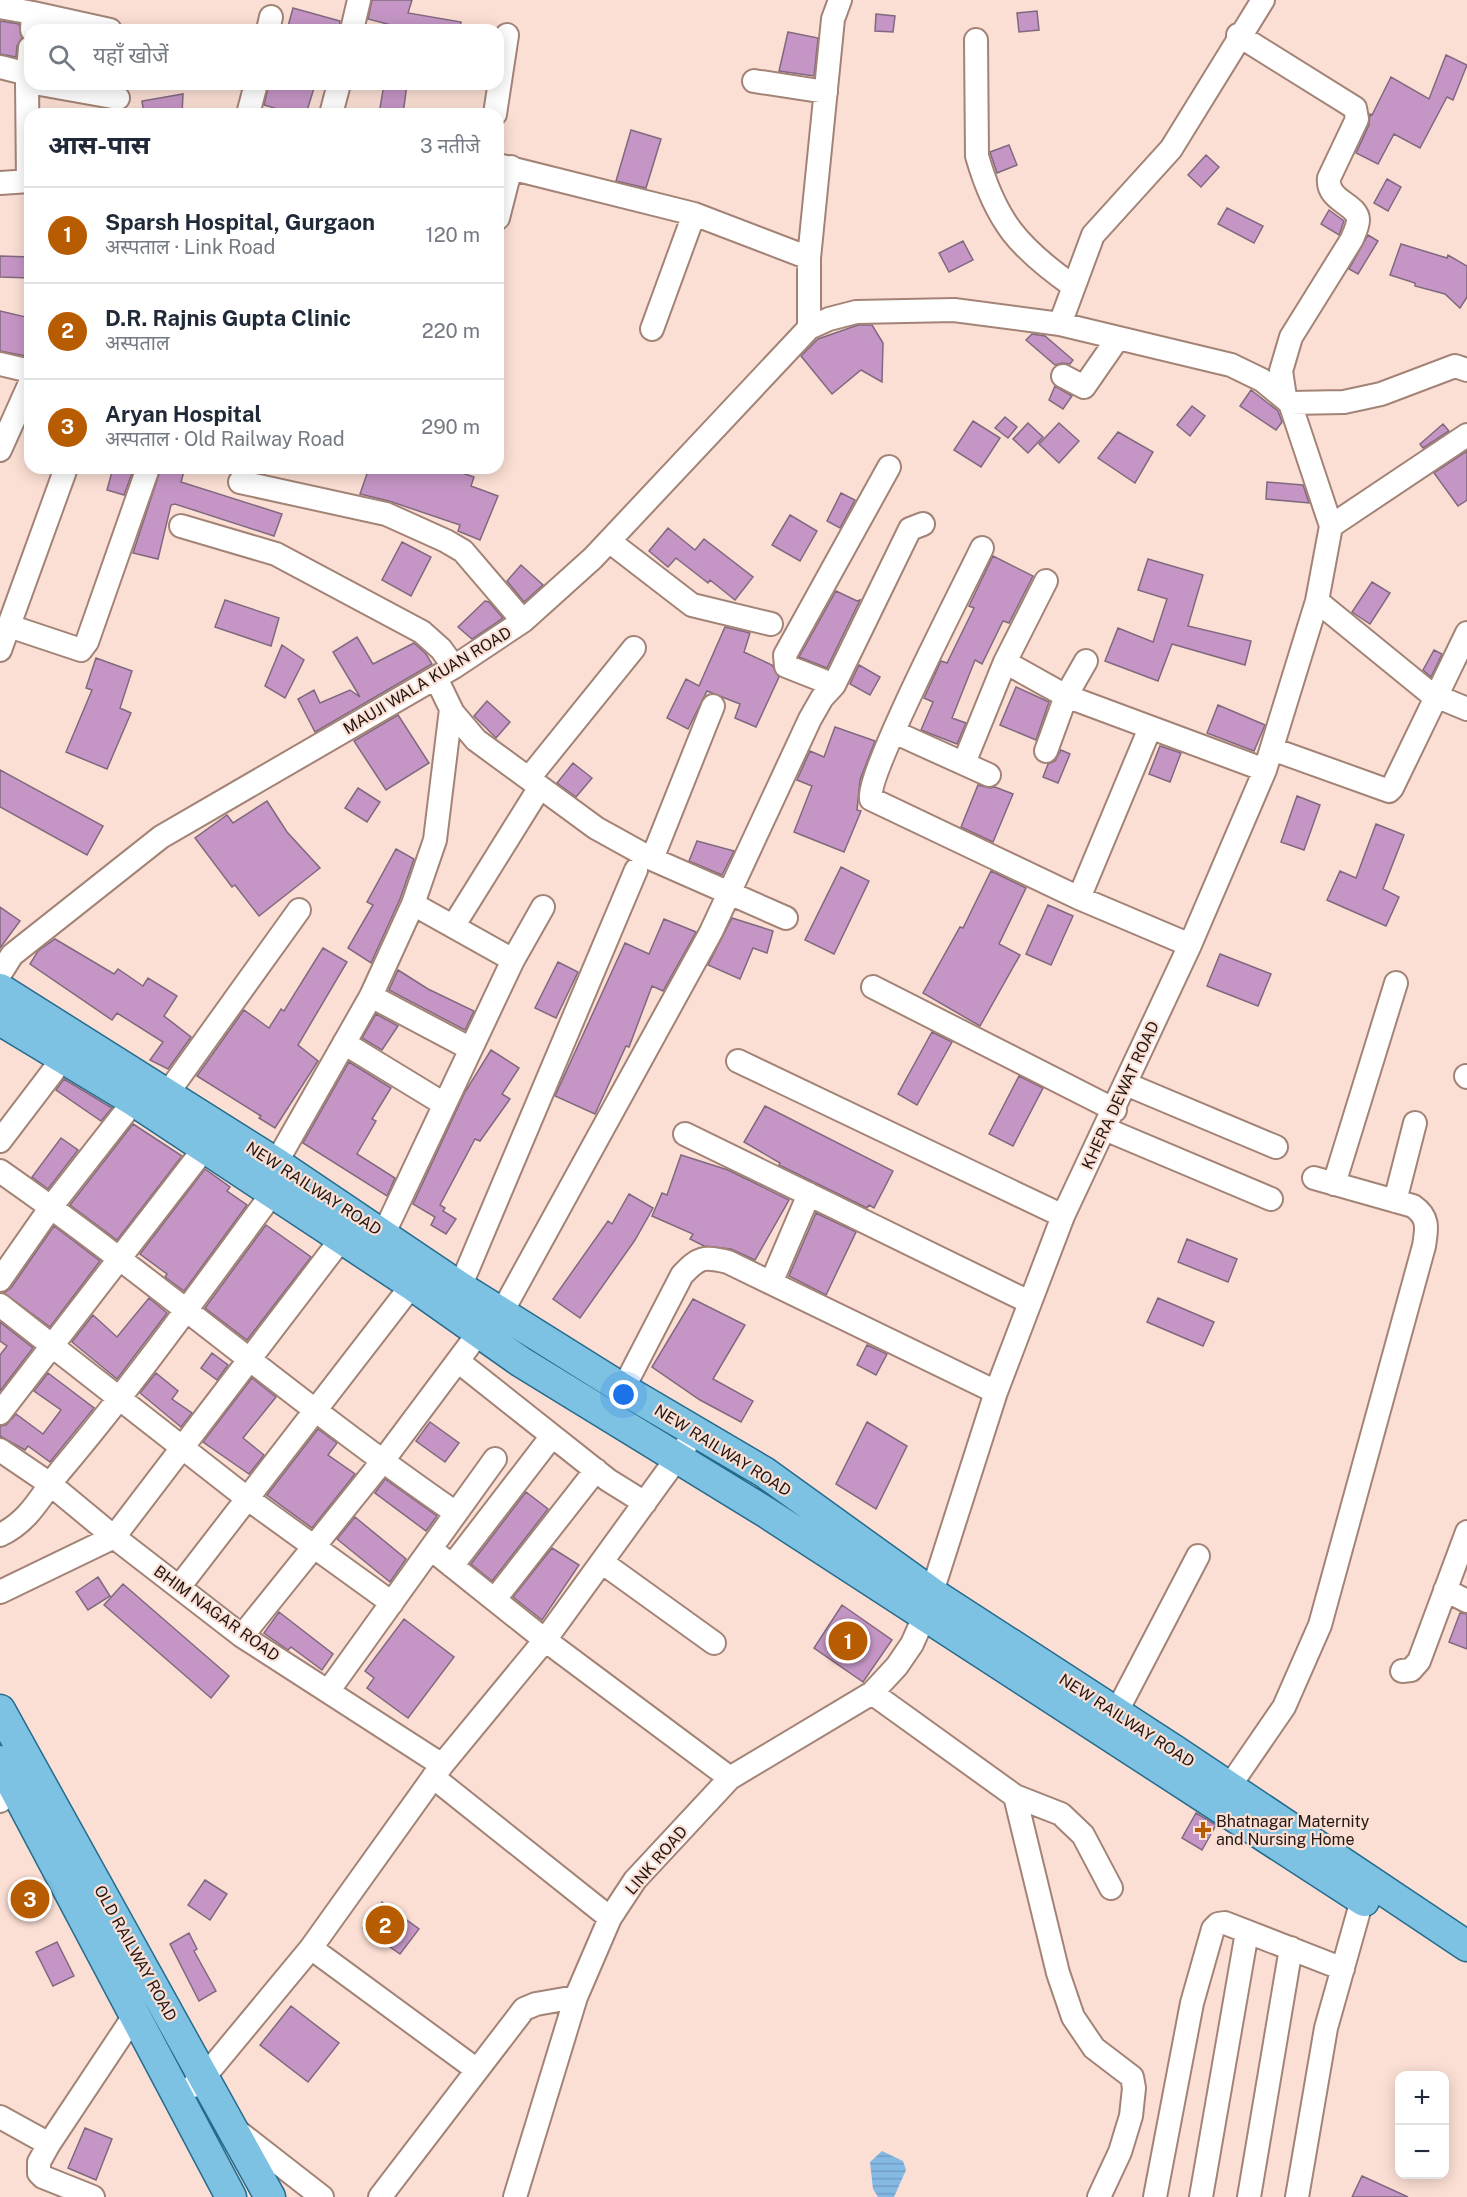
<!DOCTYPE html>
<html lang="hi">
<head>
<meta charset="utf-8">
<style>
  :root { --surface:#fff; --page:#f2f2f3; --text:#1f2937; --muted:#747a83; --line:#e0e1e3; --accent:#b85c01 }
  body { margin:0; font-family:"Public Sans","Noto Sans Devanagari",sans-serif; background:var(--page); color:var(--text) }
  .controls { position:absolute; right:18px; bottom:18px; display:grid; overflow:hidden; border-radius:12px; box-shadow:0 3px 15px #0003 }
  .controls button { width:54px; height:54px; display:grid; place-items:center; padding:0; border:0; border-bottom:2px solid var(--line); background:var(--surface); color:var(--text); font:30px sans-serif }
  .you { position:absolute; left:624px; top:1395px; width:21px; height:21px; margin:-15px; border:4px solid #fff; border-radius:50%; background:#1a73e8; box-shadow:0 0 0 9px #1a73e833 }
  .badge { display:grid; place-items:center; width:39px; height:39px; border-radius:50%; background:var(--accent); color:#fff; font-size:20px; font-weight:700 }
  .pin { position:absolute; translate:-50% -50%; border:3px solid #fff; box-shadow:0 2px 6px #0006 }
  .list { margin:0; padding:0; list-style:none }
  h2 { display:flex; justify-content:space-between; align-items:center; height:78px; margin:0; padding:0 24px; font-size:26px }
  h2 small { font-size:20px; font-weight:400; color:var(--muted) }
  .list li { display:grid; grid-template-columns:39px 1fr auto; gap:18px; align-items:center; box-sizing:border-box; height:96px; padding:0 24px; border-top:2px solid var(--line) }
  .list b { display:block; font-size:22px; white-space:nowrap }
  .list p { margin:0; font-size:20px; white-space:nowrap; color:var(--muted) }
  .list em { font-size:20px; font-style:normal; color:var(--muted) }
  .icon { flex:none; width:33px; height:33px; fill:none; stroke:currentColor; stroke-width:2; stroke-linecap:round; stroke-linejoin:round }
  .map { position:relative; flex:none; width:1467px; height:2197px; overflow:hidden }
  .search { position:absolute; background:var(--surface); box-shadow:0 3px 15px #0003; left:24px; top:24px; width:480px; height:66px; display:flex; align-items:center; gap:15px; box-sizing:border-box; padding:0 21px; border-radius:18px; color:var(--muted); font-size:22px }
  .panel { position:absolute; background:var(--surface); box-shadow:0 3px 15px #0003; left:24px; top:108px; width:480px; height:366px; border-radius:18px }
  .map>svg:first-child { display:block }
  .water { fill:url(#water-rules) }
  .building { fill:#c596c5; stroke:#80697f; stroke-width:1.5 }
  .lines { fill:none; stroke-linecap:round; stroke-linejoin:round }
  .minor-casing { stroke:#a38376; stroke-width:26 }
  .major-casing { stroke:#256b8d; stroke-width:33 }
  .minor { stroke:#fff; stroke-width:22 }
  .major { stroke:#7dc2e3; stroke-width:30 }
  .poi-dot { fill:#b85c01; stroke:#fbdfd4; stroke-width:2 }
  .labels { text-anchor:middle; stroke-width:4.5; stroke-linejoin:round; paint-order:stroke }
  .street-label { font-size:16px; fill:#211611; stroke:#fbdfd4 }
  .poi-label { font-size:16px; fill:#211611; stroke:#fbdfd4; text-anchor:start }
</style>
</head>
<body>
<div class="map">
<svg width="1467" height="2197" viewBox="0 0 1467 2197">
  <defs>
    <pattern id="water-rules" width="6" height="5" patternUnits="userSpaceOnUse" patternTransform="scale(1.5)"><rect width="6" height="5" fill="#84b9e4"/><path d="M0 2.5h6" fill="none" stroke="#729ec3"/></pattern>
  </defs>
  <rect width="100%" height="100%" fill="#fbdfd4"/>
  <!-- water -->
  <path class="water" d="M882,2151L903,2161L906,2170L894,2197H878L873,2189L870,2162Z"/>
  <!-- building -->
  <path class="building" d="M372,0H412L408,13L461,22L460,30H410L368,19Z
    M293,8L340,21L339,30H287Z
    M1037,11L1039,30L1019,32L1017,13Z
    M876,14L895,16L893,32L875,31Z
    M0,21L19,24L22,38L17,46L16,57L0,54Z
    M788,32L818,38L814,76L779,71Z
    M1446,55L1467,65L1453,100L1447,97L1420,148L1394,134L1378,164L1356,153L1369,125L1370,114L1372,115L1391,77L1429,99Z
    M269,84H300L314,88L306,114H295L264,105Z
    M384,84H407L403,114H379Z
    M183,94L182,114H144L142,101Z
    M631,130L661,139L646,188L616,181Z
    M1009,145L1017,165L997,173L990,152Z
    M1206,155L1219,167L1201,187L1188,175Z
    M1387,179L1401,187L1388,211L1374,203Z
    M1227,208L1263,226L1254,243L1218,224Z
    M1329,210L1344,221L1339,235L1321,224Z
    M1368,235L1378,241L1358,274L1349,269Z
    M963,241L973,260L949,272L939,253Z
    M1401,244L1447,258L1448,255L1467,266V297L1460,308L1445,294L1415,286V283L1390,275Z
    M0,256L30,257V278L0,277Z
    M0,311L30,318V341L26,356L0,351Z
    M858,325H872L883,343L882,382L861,370L832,394L801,356L818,339Z
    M1032,334L1045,336L1073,360L1070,364L1062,363L1055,365L1026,340Z
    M1055,386L1072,396L1063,409L1049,400Z
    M1251,390L1278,411L1282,422L1276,430L1240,406Z
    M1192,406L1205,416L1190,436L1177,425Z
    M1005,417L1017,427L1008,438L995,428Z
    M973,421L1000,438L981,467L954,450Z
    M1028,423L1043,437L1028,453L1013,439Z
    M1059,423L1079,441L1059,463L1039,444Z
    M1443,424L1449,431L1423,448L1420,444Z
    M1118,432L1153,452L1135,483L1098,458Z
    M1467,451V500L1458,506L1434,473Z
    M113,468H134L124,495L107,490Z
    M161,468H185L181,482L282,514L274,536L175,504L171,505L158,559L133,553Z
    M369,468H447L474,477L471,486L498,496L480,540L458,531L460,525L389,501L360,494Z
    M1267,482L1303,485L1309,503L1266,499Z
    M841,493L855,500L840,528L827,521Z
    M790,515L817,531L800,561L772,545Z
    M668,528L695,550L704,539L753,577L735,600L710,580L708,583L676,558L668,567L649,551Z
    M402,542L431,557L411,596L382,580Z
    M993,556L1033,576L1009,623L1003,621L982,664L975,660L952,718L966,723L957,744L921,730L933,702L924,698L941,661L947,663L974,608L969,606Z
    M1148,559L1203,575L1188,626L1251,641L1245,665L1172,644L1158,681L1105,661L1118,628L1153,642L1167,599L1138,590Z
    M521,565L543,585L524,602L507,581Z
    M1372,582L1390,593L1370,624L1352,612Z
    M836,591L857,601L860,600L827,668L799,657Z
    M225,600L279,618L271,646L215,627Z
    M485,601L489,602L503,618L472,639L458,627Z
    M725,627L750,633L744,652L772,665L779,677L756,727L735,718L740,704L707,691L688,729L667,718L686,679L699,686Z
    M357,637L373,664L414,643L426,654L432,664L315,732L298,699L314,690L320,703L350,690L360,697L333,652Z
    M282,645L304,660L285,698L265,686Z
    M1434,650L1442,654L1431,677L1423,670Z
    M96,658L132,671L120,708L131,713L107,769L66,752L92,690L86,688Z
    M859,665L880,677L870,695L850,684Z
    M1016,687L1049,702L1036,740L1000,725Z
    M487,701L510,722L496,738L474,716Z
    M1218,705L1265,725L1254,751L1207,733Z
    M398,715L429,763L386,790L354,741Z
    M835,727L875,741L860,780L857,810L861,811L844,852L794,832L812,786L797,780L810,751L824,757Z
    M1160,746L1181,753L1170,782L1149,774Z
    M1061,750L1070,754L1058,783L1043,777L1048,764L1055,761Z
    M573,763L592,778L576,797L557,783Z
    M0,770L103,826L87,855L0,807Z
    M978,785L990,788L995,787L1013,794L993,842L961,827Z
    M358,788L380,802L367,822L345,808Z
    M1297,796L1320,805L1304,850L1281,842Z
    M267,801L287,832L320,868L259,916L235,885L232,887L195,838L227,815L233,823Z
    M1376,824L1404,835L1383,889L1399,897L1386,926L1327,900L1340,871L1356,878Z
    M697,841L734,851L722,875L689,861Z
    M396,849L414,859L400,899L371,963L348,948L373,905L367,902Z
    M841,867L869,881L834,954L805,940Z
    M991,871L1026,888L999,944L1020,955L980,1026L923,993L960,927L963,928Z
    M1048,905L1073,916L1051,965L1026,954Z
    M0,907L20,921L0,948Z
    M732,918L773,931L767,953L753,948L740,979L708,965Z
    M664,919L696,932L663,991L652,986L629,1047L626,1046L595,1114L555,1096L625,943L649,954Z
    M55,939L114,974L118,969L143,986L148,978L177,996L164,1016L191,1037L168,1069L150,1060L163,1042L117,1013L112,1020L30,964L38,951Z
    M323,948L347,962L298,1045L318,1061L275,1128L259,1118L261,1116L197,1076L244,1010L269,1028L281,1009L284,1011Z
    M1220,954L1271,974L1258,1006L1207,986Z
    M558,962L578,972L556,1018L535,1008Z
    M398,970L428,989L474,1011L465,1030L389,990Z
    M376,1014L398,1026L382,1050L362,1038Z
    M932,1032L952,1042L917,1105L898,1094Z
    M491,1050L519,1068L502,1094L510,1099L480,1141L475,1139L440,1205L445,1208L443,1211L456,1219L446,1234L431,1225L435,1217L413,1204L465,1092Z
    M349,1062L391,1088L372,1119L376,1121L357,1154L395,1178L387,1196L303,1143Z
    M1019,1076L1043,1088L1013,1146L989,1134Z
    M64,1079L112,1108L101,1121L56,1090Z
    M765,1106L893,1171L874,1208L869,1205L867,1208L779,1165L780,1163L744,1142Z
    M133,1124L182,1156L117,1240L70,1205Z
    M61,1138L78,1150L48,1189L32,1177Z
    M681,1155L728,1170L789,1200L755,1260L731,1249L704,1246L690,1239L693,1234L652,1216L662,1193L667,1195Z
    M205,1169L230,1187L227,1191L247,1205L184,1291L165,1277L167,1274L140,1254Z
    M629,1194L653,1208L635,1240L580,1318L553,1299L608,1221L612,1224Z
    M816,1213L856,1232L826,1295L789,1276Z
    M266,1225L311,1257L247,1340L205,1308Z
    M54,1226L100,1261L50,1327L4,1293L11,1288Z
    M1187,1239L1237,1259L1228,1282L1178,1262Z
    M149,1298L167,1313L117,1379L72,1342L93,1315L117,1337Z
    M1158,1298L1214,1322L1203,1346L1147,1322Z
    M693,1299L745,1325L713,1379L753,1401L741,1422L700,1400L652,1367Z
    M0,1322L33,1348L0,1391V1355L7,1346L0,1341Z
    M867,1345L887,1354L876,1375L857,1365Z
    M212,1353L228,1365L217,1380L201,1368Z
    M48,1373L94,1408L50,1462L28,1446L25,1450L0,1436V1426L6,1425L16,1414L43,1434L61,1410L34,1391Z
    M156,1373L178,1391L172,1399L192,1413L181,1427L140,1393Z
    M252,1378L276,1397L243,1438L264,1455L249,1474L203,1442Z
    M430,1422L459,1443L445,1462L416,1441Z
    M867,1422L907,1446L876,1509L836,1484Z
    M318,1429L337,1443L328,1455L355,1474L312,1528L267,1495Z
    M385,1479L437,1516L426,1531L375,1493Z
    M526,1492L548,1509L492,1581L471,1564Z
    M355,1517L406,1559L390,1582L337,1539Z
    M552,1548L579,1565L542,1620L513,1597Z
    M98,1577L110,1596L88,1610L76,1592Z
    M123,1584L229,1676L211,1698L104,1605Z
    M842,1605L892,1640L863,1682L814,1648Z
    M279,1612L333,1654L322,1670L291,1647L288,1650L264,1633Z
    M1460,1613L1467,1614V1649L1449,1642Z
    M404,1619L454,1657L408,1718L367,1688L374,1678L365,1671Z
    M1196,1813L1216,1825L1202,1850L1182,1838Z
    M205,1880L227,1894L210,1920L188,1905Z
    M29,1885L44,1903L32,1913L17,1896Z
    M382,1902L419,1929L400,1954L363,1928Z
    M189,1933L197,1949L194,1951L216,1991L199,2001L170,1944Z
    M57,1942L74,1976L53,1986L36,1952Z
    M291,2006L339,2043L308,2082L260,2045Z
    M85,2128L112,2139L96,2180L68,2168Z
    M1362,2176L1408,2197H1352Z"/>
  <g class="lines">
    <!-- minor casing -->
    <g class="minor-casing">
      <path id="minor" d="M0,7L33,13L32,30
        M33,13L110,30
        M268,30L271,17
        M352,30L359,0
        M1238,35L1355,108L1357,119L1329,178C1326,201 1358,204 1358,220C1358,226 1354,234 1352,239L1291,337L1281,371L1285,397
        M976,40L977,156C996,222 1019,248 1073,286
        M0,67L28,74
        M754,81L826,92
        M40,84L118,98
        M248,114L256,84
        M331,114L339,84
        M495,114L507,35
        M498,165L694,214L809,258
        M28,181L27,82L30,48
        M0,183L30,181
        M498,218L511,167
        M1060,324L1093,235L1171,149L1263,0
        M809,328V258L833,19L840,0
        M652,329L694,214
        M0,364L30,371
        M1063,376L1084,387L1118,338
        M1290,403L1344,402L1381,394L1455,366L1467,370
        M0,450L30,383
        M240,482L386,514L446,541L463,551L523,621
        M181,526L276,554L422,632L441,649L454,667
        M1331,526L1467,435
        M609,541L692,605L771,624
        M982,548C965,584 866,774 871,799L1079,898L1190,945
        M1317,601L1431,694L1467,709
        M9,626L81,650L87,642L148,468
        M0,650L66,468
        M1005,662L1066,696L1265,770
        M436,678L453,713L476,740L596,828L652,859L786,918
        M834,685L910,529L923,524
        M894,732L989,775
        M1272,749L1389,791L1392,788L1467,633
        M1046,751L1066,696L1086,661
        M964,763L1005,662L1046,581
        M529,778L634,648
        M652,859L713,706
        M1079,898L1150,728
        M413,904L513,960
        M454,925L540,787
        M0,974L12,955L161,837L454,667L523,621L593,558L809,328L829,319L856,312L954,310L1060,324L1231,365L1262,380L1290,403L1331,526L1317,601L1265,770L1190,945L1063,1216L996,1392L924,1617L912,1644L897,1666L872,1693L730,1778L635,1880L610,1918L576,1997L515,2197
        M873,987L1115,1110
        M371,996L471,1049
        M344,1043L444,1104
        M738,1061L1063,1216
        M1466,1076L1467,1077
        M1126,1084L1276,1147
        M167,1094L299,910
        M1105,1129L1271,1199
        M685,1134L1029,1302
        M0,1141L64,1057
        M276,1163L371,996L413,904L435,840L451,709
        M0,1171C156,1280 299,1405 456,1513
        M1334,1184L1396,983
        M1395,1201L1415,1123
        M384,1233L513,960L543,907
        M0,1280L51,1207L134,1101
        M771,1283L809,1194
        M460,1287L636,870
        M0,1305L248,1499L392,1603
        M502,1312L711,932L810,719L822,698L834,685L786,666L785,655L889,467
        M459,1362L608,1480L645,1503
        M623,1389L682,1275C699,1257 703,1256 728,1262L996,1392
        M0,1413L204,1149
        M0,1450L50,1484L114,1537L242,1636L442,1765
        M0,1535C30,1521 41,1495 61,1470C136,1381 203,1287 272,1194
        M431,1549L545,1640L730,1778
        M603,1563L714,1643
        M452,1566L552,1436
        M179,1587L412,1285
        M1445,1590L1467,1601
        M0,1592L114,1537L342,1238
        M495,1599L596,1470
        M242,1636L382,1462L480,1331
        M1402,1671L1411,1670L1419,1661L1467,1532
        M329,1690L495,1459
        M872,1693L1015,1796L1061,1814L1083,1835L1111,1888
        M1116,1713L1198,1556
        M433,1777L610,1918
        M1229,1787L1284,1707L1320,1625L1424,1246C1427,1228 1429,1217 1413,1206L1314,1178
        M1015,1796L1058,1973L1073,2017L1094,2048L1132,2077L1134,2088L1131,2116L1120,2152L1099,2197
        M0,1801L13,1783
        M311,1948L477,2070
        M193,2086L205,2076L311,1948L442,1765L545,1640L685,1447
        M0,2117L49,2144
        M236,2130L322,2197
        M93,2197L43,2177L39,2173V2162L49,2144L134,2016
        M380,2197L524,2009L536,2004L576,1997
        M1155,2197L1192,2003L1213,1929L1218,1924L1225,1923L1343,1969
        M1201,2197L1247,1932
        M1249,2197L1291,1948
        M1297,2197L1326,2028L1362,1900L1369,1886"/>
    </g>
    <!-- major casing -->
    <g class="major-casing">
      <path id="major" d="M0,989L276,1163L460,1287L623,1389L764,1472L932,1593L1174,1750L1467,1946
        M0,1020L134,1101L412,1285L521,1362L767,1513L1364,1901
        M0,1710L270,2197
        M0,1761L231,2197"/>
    </g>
    <!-- minor -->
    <use href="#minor" class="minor"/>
    <!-- major -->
    <use href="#major" class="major"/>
  </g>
  <!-- markers -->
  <path class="poi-dot" d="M1200 1821h6v6h6v6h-6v6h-6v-6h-6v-6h6z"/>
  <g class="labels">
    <!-- street labels -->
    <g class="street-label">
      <text transform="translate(427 680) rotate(-31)" y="6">MAUJI WALA KUAN ROAD</text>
      <text transform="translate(1120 1095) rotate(-65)" y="6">KHERA DEWAT ROAD</text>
      <text transform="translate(314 1188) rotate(33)" y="6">NEW RAILWAY ROAD</text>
      <text transform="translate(723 1450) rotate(32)" y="6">NEW RAILWAY ROAD</text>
      <text transform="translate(217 1613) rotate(36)" y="6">BHIM NAGAR ROAD</text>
      <text transform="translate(1127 1720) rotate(33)" y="6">NEW RAILWAY ROAD</text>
      <text transform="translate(656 1860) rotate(-49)" y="6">LINK ROAD</text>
      <text transform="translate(136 1953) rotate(61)" y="6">OLD RAILWAY ROAD</text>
    </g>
    <!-- poi labels -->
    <g class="poi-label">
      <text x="1216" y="1827">Bhatnagar Maternity<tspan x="1216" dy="18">and Nursing Home</tspan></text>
    </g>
  </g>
</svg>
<div class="controls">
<button>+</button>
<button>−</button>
</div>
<div class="you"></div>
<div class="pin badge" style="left:848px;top:1641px">1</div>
<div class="pin badge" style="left:385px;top:1925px">2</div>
<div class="pin badge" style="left:30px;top:1899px">3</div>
<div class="search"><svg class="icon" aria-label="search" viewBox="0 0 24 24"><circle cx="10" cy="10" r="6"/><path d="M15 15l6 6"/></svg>यहाँ खोजें</div>
<section class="panel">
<h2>आस-पास<small>3 नतीजे</small></h2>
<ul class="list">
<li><span class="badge">1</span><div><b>Sparsh Hospital, Gurgaon</b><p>अस्पताल · Link Road</p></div><em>120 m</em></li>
<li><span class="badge">2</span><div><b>D.R. Rajnis Gupta Clinic</b><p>अस्पताल</p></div><em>220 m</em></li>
<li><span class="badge">3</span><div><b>Aryan Hospital</b><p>अस्पताल · Old Railway Road</p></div><em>290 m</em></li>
</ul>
</section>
</div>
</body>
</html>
